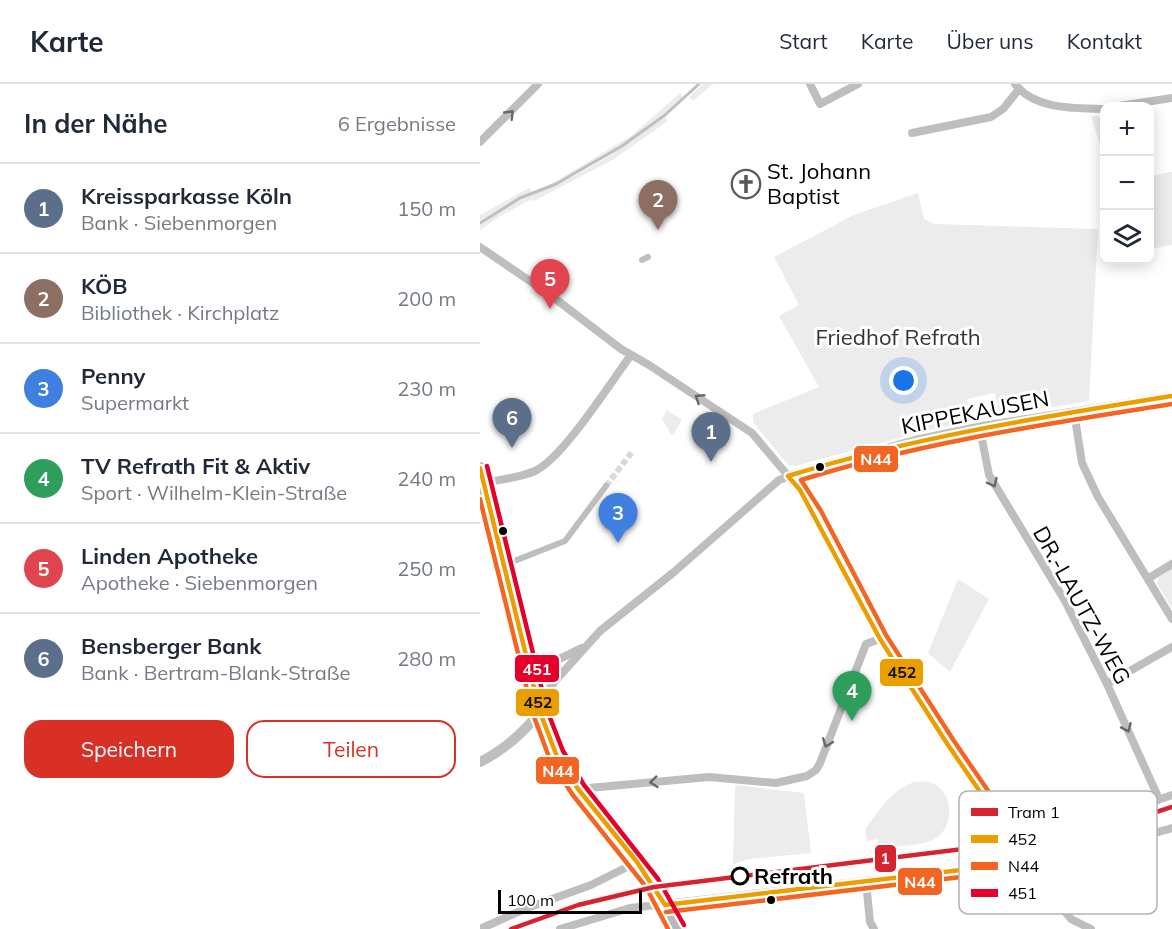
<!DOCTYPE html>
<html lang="de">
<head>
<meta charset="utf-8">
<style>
  :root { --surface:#fff; --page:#f2f2f3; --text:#1f2937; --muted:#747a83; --line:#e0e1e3; --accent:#d93025 }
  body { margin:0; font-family:Mulish,sans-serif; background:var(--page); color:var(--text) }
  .controls { position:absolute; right:18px; top:18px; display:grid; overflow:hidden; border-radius:12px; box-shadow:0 3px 15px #0003 }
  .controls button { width:54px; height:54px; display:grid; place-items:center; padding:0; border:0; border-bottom:2px solid var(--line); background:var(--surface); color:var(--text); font:30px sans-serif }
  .scale { position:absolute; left:18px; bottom:15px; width:144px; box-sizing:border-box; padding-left:6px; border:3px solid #000; border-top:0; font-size:16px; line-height:21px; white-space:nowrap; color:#000; -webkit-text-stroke:4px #fff; paint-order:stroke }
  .you { position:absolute; left:424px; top:297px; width:21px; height:21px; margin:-15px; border:4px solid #fff; border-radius:50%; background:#1a73e8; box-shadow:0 0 0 9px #1a73e833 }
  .badge { display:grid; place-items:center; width:39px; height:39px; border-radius:50%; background:var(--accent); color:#fff; font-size:20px; font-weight:700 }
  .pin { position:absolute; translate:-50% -50px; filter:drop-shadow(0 2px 3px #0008) }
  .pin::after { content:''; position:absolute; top:32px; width:21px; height:18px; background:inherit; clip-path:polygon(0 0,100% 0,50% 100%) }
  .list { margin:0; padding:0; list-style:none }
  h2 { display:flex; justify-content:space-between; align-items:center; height:78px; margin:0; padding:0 24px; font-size:26px }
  h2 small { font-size:20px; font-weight:400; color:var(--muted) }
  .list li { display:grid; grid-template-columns:39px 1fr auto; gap:18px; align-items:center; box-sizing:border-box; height:90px; padding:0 24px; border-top:2px solid var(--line) }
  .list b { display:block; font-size:22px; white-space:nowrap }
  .list p { margin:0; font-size:20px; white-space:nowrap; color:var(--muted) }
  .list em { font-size:20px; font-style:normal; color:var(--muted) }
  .actions { display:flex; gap:12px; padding:18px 24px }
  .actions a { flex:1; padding:14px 0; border:2px solid var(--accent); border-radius:18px; text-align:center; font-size:21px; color:var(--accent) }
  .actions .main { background:var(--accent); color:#fff }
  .icon { flex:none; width:33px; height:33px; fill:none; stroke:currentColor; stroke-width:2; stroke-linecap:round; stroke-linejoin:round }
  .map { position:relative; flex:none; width:692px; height:845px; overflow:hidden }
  header { display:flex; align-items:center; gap:36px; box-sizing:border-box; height:84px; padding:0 30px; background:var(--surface); border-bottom:2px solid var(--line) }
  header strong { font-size:28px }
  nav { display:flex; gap:33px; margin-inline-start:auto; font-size:21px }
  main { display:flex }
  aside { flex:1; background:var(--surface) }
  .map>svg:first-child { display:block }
  .green { fill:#ececec }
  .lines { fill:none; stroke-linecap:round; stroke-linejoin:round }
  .stream { stroke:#bfbfbf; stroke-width:3 }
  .pedestrian-tunnel { stroke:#d9d9d9; stroke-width:6; stroke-dasharray:6 3; stroke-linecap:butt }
  .pedestrian { stroke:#bebebe; stroke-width:6 }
  .minor { stroke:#bebebe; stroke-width:8 }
  .tertiary { stroke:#bebebe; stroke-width:10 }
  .secondary { stroke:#b8b8b8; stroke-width:12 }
  .bus-1-casing { stroke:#fff; stroke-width:9 }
  .bus-2-casing { stroke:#fff; stroke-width:9 }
  .bus-3-casing { stroke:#fff; stroke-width:9 }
  .bus-1 { stroke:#eb9e00; stroke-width:4.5 }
  .bus-2 { stroke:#f26522; stroke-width:4.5 }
  .bus-3 { stroke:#e4002b; stroke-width:4.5 }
  .tram-1-casing { stroke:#fff; stroke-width:9 }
  .tram-1 { stroke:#d52330; stroke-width:4.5 }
  .oneway { stroke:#686868 }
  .bus-dot { fill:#000; stroke:#fff; stroke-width:2 }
  .stop-dot { fill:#fff; stroke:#000; stroke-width:3 }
  .labels { text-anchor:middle; stroke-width:6; stroke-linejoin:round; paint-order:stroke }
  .poi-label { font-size:22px; fill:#000; stroke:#fff; text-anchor:start }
  .park-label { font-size:22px; fill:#333; stroke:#fff }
  .street-label { font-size:22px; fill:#000; stroke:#fff }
  .stop-label { font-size:22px; font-weight:bold; fill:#000; stroke:#fff; text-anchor:start }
  .key { fill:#fff; stroke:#b2b2b2; stroke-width:1.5 }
  .key-label { font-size:16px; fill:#000 }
  .line-badge { stroke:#fff; stroke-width:2 }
  .badge-label { font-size:16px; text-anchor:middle; font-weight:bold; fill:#fff }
  .pale-badge-label { font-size:16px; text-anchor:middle; font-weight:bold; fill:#111 }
</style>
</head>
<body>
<header>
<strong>Karte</strong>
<nav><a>Start</a><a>Karte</a><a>Über uns</a><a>Kontakt</a></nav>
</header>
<main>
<aside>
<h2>In der Nähe<small>6 Ergebnisse</small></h2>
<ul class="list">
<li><span class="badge" style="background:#5c6f8a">1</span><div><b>Kreissparkasse Köln</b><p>Bank · Siebenmorgen</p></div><em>150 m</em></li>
<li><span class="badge" style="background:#8d6e63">2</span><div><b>KÖB</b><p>Bibliothek · Kirchplatz</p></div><em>200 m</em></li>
<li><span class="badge" style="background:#3f7fe0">3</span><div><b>Penny</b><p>Supermarkt</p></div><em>230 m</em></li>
<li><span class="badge" style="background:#2e9e5b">4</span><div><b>TV Refrath Fit &amp; Aktiv</b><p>Sport · Wilhelm-Klein-Straße</p></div><em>240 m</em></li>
<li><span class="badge" style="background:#e0444e">5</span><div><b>Linden Apotheke</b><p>Apotheke · Siebenmorgen</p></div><em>250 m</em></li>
<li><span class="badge" style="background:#5c6f8a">6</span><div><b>Bensberger Bank</b><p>Bank · Bertram-Blank-Straße</p></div><em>280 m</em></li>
</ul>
<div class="actions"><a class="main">Speichern</a><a>Teilen</a></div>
</aside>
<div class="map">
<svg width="692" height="845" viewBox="0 0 692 845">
  <rect width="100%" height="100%" fill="#fff"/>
  <!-- green -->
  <path class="green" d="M223,0H233L213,17L209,13Z
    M200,9L204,14C162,49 123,74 75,99L68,102L151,52Z
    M611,32H618L624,38L621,40L624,57V92L621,63Z
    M185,33L188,37L134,75L54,117L52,115L20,132L0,146V141C12,131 26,123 39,116C52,109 66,106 78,100C116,82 151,58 185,33Z
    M692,88V161L670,165V92Z
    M49,104L52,108L39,113L0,137V131Z
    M438,109L444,135L454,140L618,145L609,317L520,332L515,309L487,315L492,337L445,347L315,382L308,381L273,338V330L339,303L299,232L319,221L294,173L374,131Z
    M187,326L202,336L192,352L182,335Z
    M692,485V525L677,499L679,493Z
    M478,495L509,515L470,588L448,569Z
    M434,698C439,698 444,697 449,698C474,705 476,742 455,755C446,761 412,763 399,765L398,755L387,757L385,745C400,726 411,706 434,698Z
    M255,701L324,709L331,769L269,775L253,780Z"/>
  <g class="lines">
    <!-- stream -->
    <path class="stream" d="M0,139L40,114L76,100L142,62L185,31L219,0"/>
    <!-- pedestrian-tunnel -->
    <path class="pedestrian-tunnel" d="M126,402L152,368"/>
    <!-- pedestrian -->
    <path class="pedestrian" d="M162,176L168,173
      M24,481L85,457L126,402"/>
    <!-- minor -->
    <path class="minor" d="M330,0L340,20L378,0
      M535,0C555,26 595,24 624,25
      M639,22L692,14
      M432,49L511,33L523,25L539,5
      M0,58L58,0
      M0,163L69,210L141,265L169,281L272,349L320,406L400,555L534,759L569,808L591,835L611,845
      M594,328L602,379L618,413L692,535
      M502,342V355L509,391L585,517L627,600L679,715
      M1,399C19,396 39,394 55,387C83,374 131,298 151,271
      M669,494L692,480
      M46,572C71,584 78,575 102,564
      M627,600L692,563
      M60,626L66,609L75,597L120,547L194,488L299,396L340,382L435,356L502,342L692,312
      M98,705L229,693L296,699L327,692L336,686L340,679L386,560L400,555
      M528,750L649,726L692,711
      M386,798L390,838L394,845
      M0,845L47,824L111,801L157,778
      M80,845L150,824L548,778L642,758L692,744"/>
    <!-- tertiary -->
    <path class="tertiary" d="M0,678C25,666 43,649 60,628"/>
    <!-- secondary -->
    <path class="secondary" d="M0,384L60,628L76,670L98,705L172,799L197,845"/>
    <!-- bus-1 casing -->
    <g class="bus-1-casing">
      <path id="bus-1" d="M0,384L60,628L76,670L98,705L157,778L185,821
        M308,392L320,406L400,555L468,661L548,778
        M308,392C434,353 563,333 692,312
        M185,821L548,778"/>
    </g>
    <!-- bus-2 casing -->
    <g class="bus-2-casing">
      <path id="bus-2" d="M0,415L53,630L69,673L92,710L166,803L188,845
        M186,828L549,785C555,784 557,779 554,774L474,657L406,551L341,427L321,396C442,358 567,340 692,320"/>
    </g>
    <!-- bus-3 casing -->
    <g class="bus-3-casing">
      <path id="bus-3" d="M7,382L67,626L83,667L104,701L178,795L204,841"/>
    </g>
    <!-- bus-1 -->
    <use href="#bus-1" class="bus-1"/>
    <!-- bus-2 -->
    <use href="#bus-2" class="bus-2"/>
    <!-- bus-3 -->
    <use href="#bus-3" class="bus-3"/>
    <!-- tram-1 casing -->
    <g class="tram-1-casing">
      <path id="tram-1" d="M31,845L98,821L174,803L573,754L636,741L692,723"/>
    </g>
    <!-- tram-1 -->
    <use href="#tram-1" class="tram-1"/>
  </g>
  <!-- one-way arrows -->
  <defs><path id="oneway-chevron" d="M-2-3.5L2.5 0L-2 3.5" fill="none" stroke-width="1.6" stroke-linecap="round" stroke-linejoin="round" transform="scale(1.5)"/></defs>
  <g class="oneway">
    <use href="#oneway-chevron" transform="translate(30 30) rotate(-46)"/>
    <use href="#oneway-chevron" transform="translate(219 314) rotate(-147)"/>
    <use href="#oneway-chevron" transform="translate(513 399) rotate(64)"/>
    <use href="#oneway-chevron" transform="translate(647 644) rotate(66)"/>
    <use href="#oneway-chevron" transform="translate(347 659) rotate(111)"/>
    <use href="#oneway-chevron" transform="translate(174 698) rotate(174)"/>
  </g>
  <!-- icons -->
  <defs>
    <g id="church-ring" transform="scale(1.5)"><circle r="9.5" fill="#fff" stroke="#595959" stroke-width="1.5"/><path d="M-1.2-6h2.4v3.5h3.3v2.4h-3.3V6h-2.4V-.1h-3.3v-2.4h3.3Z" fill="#595959"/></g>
  </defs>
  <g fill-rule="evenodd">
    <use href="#church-ring" x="266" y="100"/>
  </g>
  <!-- markers -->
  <g class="bus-dot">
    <circle cx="340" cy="383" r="5"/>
    <circle cx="23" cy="447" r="5"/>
    <circle cx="291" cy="816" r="5"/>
  </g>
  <circle class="stop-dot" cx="260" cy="792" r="8"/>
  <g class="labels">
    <!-- poi labels -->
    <g class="poi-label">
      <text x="287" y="95">St. Johann<tspan x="287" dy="25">Baptist</tspan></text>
    </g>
    <!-- park labels -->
    <g class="park-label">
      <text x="418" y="261">Friedhof Refrath</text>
    </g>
    <!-- street labels -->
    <g class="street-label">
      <text transform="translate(495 328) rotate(-11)" y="8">KIPPEKAUSEN</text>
      <text transform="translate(602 521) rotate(61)" y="8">DR.-LAUTZ-WEG</text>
    </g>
    <!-- stop labels -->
    <g class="stop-label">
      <text x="274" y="800">Refrath</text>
    </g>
  </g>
  <!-- legend -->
  <rect x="479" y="707" width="198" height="123" rx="9" class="key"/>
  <rect x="491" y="724" width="27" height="8" fill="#d52330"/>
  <rect x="491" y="751" width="27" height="8" fill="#eb9e00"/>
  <rect x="491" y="778" width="27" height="8" fill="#f26522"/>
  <rect x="491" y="805" width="27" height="8" fill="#e4002b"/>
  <g class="key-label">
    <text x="528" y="734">Tram 1</text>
    <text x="528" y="761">452</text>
    <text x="528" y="788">N44</text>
    <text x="528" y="815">451</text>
  </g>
  <g class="line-badge">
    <rect x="373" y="361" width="46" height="28" rx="6" fill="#f26522"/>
    <rect x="34" y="570" width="46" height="29" rx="6" fill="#e4002b"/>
    <rect x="399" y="574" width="45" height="29" rx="6" fill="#eb9e00"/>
    <rect x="35" y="604" width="45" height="29" rx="6" fill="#eb9e00"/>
    <rect x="55" y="672" width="45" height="29" rx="6" fill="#f26522"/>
    <rect x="394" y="760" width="23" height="29" rx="6" fill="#d52330"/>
    <rect x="417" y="783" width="46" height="29" rx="6" fill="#f26522"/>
  </g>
  <g class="badge-label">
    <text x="396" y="381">N44</text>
    <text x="57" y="591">451</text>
    <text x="78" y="693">N44</text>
    <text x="405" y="780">1</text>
    <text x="440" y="804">N44</text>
  </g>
  <g class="pale-badge-label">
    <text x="422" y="594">452</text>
    <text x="58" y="624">452</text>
  </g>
</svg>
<div class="controls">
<button>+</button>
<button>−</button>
<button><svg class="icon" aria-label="layers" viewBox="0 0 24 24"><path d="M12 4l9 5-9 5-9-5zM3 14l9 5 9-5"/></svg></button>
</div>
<div class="scale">100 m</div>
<div class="you"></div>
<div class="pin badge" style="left:231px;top:378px;background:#5c6f8a">1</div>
<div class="pin badge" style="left:178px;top:146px;background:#8d6e63">2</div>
<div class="pin badge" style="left:138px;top:459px;background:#3f7fe0">3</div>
<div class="pin badge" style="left:372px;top:637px;background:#2e9e5b">4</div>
<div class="pin badge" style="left:70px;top:225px;background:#e0444e">5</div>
<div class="pin badge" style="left:32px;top:364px;background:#5c6f8a">6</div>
</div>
</main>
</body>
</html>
